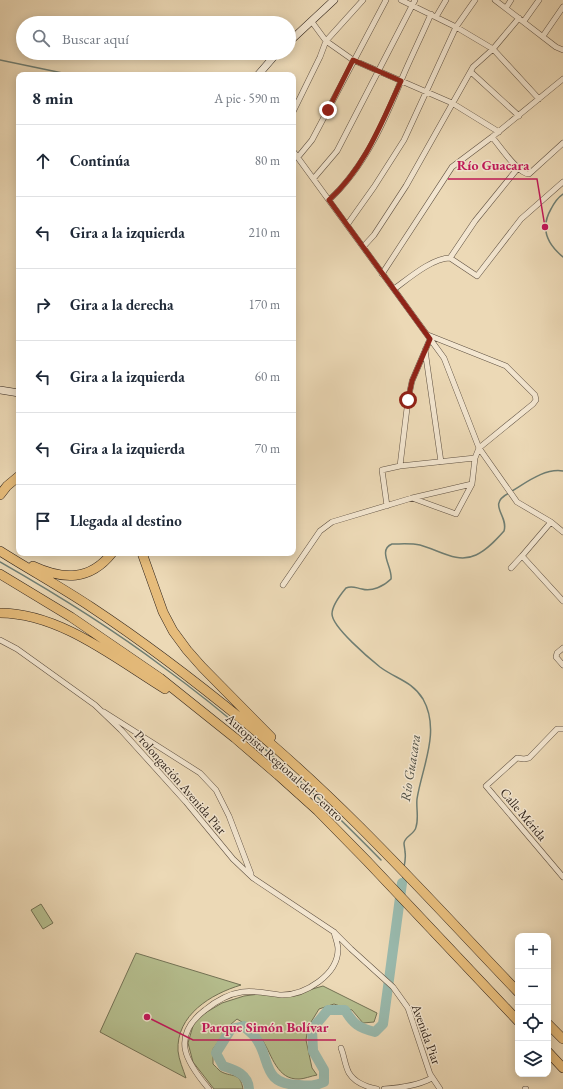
<!DOCTYPE html>
<html lang="es">
<head>
<meta charset="utf-8">
<style>
  :root { --surface:#fff; --page:#f6f6f7; --text:#1f2937; --muted:#747a83; --line:#e0e1e3 }
  body { margin:0; font-family:"EB Garamond",serif; background:var(--page); color:var(--text) }
  .controls { position:absolute; right:12px; bottom:12px; display:grid; overflow:hidden; border-radius:8px; box-shadow:0 2px 10px #0003 }
  .controls button { width:36px; height:36px; display:grid; place-items:center; padding:0; border:0; border-bottom:1px solid var(--line); background:var(--surface); color:var(--text); font:20px sans-serif }
  .stop { position:absolute; width:12px; height:12px; margin:-9px; border:3px solid #8f2418; border-radius:50%; background:#fff }
  .stop.end { background:#8f2418; border-color:#fff; box-shadow:0 1px 4px #0008 }
  .list { margin:0; padding:0; list-style:none }
  h2 { display:flex; justify-content:space-between; align-items:center; height:52px; margin:0; padding:0 16px; font-size:17px }
  h2 small { font-size:13px; font-weight:400; color:var(--muted) }
  .list li { display:grid; grid-template-columns:26px 1fr auto; gap:12px; align-items:center; box-sizing:border-box; height:72px; padding:0 16px; border-top:1px solid var(--line) }
  .list b { display:block; font-size:15px; white-space:nowrap }
  .list em { font-size:13px; font-style:normal; color:var(--muted) }
  .icon { flex:none; width:22px; height:22px; fill:none; stroke:currentColor; stroke-width:2; stroke-linecap:round; stroke-linejoin:round }
  .map { position:relative; flex:none; width:563px; height:1089px; overflow:hidden }
  .search { position:absolute; background:var(--surface); box-shadow:0 2px 10px #0003; left:16px; top:16px; width:280px; height:44px; display:flex; align-items:center; gap:10px; box-sizing:border-box; padding:0 14px; border-radius:22px; color:var(--muted); font-size:15px }
  .panel { position:absolute; background:var(--surface); box-shadow:0 2px 10px #0003; left:16px; top:72px; width:280px; height:484px; border-radius:8px }
  .map>svg:first-child { display:block }
  .green { fill:#b6bf8f; stroke:#737255 }
  .lines { fill:none; stroke-linecap:round; stroke-linejoin:round }
  .stream { stroke:#6f7e73; stroke-width:1.5 }
  .river { stroke:#99baae; stroke-width:10 }
  .street-casing { stroke:#5f5142; stroke-width:6 }
  .secondary-casing { stroke:#30241b; stroke-width:8 }
  .highway-casing { stroke:#30241b; stroke-width:10 }
  .street { stroke:#f3e6d0; stroke-width:5 }
  .secondary { stroke:#f3e6d0; stroke-width:7 }
  .highway { stroke:#e6bc7b; stroke-width:9 }
  .route { stroke:#8f2418; stroke-width:5 }
  .labels { text-anchor:middle; stroke-width:3; stroke-linejoin:round; paint-order:stroke }
  .street-label { font-size:13px; fill:#30241b; stroke:#f3e6d0 }
  .water-label { font-size:14px; font-style:italic; fill:#505147; stroke:#f3e6d0 }
  .leader { fill:none; stroke:#c2185b; stroke-width:1.5 }
  .callout-dot { fill:#c2185b; stroke:#f3e6d0; stroke-width:1.5 }
  .callout-label { font-size:14px; text-anchor:middle; font-weight:bold; fill:#c2185b; stroke:#f3e6d0; stroke-width:3; stroke-linejoin:round; paint-order:stroke }
</style>
</head>
<body>
<div class="map">
<svg width="563" height="1089" viewBox="0 0 563 1089">
  <rect width="100%" height="100%" fill="#ecd9b6"/>
  <filter id="stains"><feTurbulence type="fractalNoise" baseFrequency=".005" numOctaves="4"/><feColorMatrix values="0 0 0 0 .2 0 0 0 0 .09 0 0 0 0 .02 0 0 0 .5 -.17"/></filter>
  <radialGradient id="worn" r=".72"><stop offset=".6" stop-color="#630" stop-opacity="0"/><stop offset="1" stop-color="#630" stop-opacity=".3"/></radialGradient>
  <!-- green -->
  <path class="green" d="M41,904L53,923L43,929L31,910Z
    M136,953L241,985C211,994 176,1015 178,1051C179,1060 183,1069 186,1078L100,1032Z
    M323,986L377,1013L374,1022L363,1023L352,1010L334,1004L319,1009L308,1027L306,1040L312,1068L317,1075C311,1076 304,1079 299,1079C277,1080 272,1055 263,1041C256,1031 247,1025 237,1019L230,1025L213,1049V1064C215,1066 218,1069 220,1071C231,1078 240,1071 243,1089H214L193,1062L188,1043L195,1019L222,1003L244,996L259,994L284,997Z"/>
  <g class="lines">
    <!-- stream -->
    <path class="stream" d="M0,60L72,75
      M563,194C557,198 554,203 551,209C540,228 547,244 563,257
      M512,491C527,482 545,468 563,471
      M0,562C56,594 111,628 163,667C242,724 313,791 381,860
      M404,867C405,862 406,857 405,852C405,849 404,846 404,843C405,836 415,834 416,827C419,818 416,808 417,799C422,767 441,731 423,699C412,681 396,679 380,667C370,659 332,627 332,614C332,605 341,594 346,588C352,585 356,588 362,589C372,592 384,586 391,579C393,568 377,550 392,544C401,544 411,543 420,545C439,550 457,564 476,555C487,550 496,540 504,531C509,515 486,505 509,493
      M402,883L403,877"/>
    <!-- river -->
    <path class="river" d="M249,1089C248,1074 235,1070 223,1066L216,1053L231,1029L244,1026C247,1030 252,1033 255,1037C272,1059 260,1084 299,1085C309,1086 315,1086 324,1082V1070L313,1051L312,1029L328,1010H345C353,1024 359,1028 375,1032L383,1024L402,883"/>
    <!-- street casing -->
    <g class="street-casing">
      <path id="street" d="M401,0L456,27L493,49L539,99
        M495,0L556,47L563,50
        M506,8L511,0
        M436,17L446,0
        M524,21L539,0
        M312,22L326,41L353,60L452,103L499,132
        M543,36L563,7
        M471,72L519,116
        M293,112L320,57L326,41L363,0
        M492,137C500,146 518,174 529,174L563,143
        M293,151L444,358L479,448L517,502L551,522L563,532
        M298,157L312,140L386,0
        M314,178L337,151L415,0
        M329,200C365,167 385,120 403,76C412,55 422,35 431,14
        M347,225L374,187L404,140L456,27L475,0
        M363,247L374,235L406,186L473,67L493,49L519,18
        M450,258L475,221L518,168
        M382,274L452,167L492,137L563,79
        M394,289C408,279 432,258 450,258L477,276L521,219L563,182
        M428,335L506,366L535,395L536,400L533,404L479,448L475,458
        M425,350L441,462
        M400,466L475,458L472,484
        M387,506L382,470L400,466L408,400L412,381L430,339
        M551,522L522,556L563,601
        M511,568L522,556
        M283,585L320,531L332,522L412,498L472,484L456,514L412,498
        M0,640L17,649L95,705L121,730L186,802L233,859L253,878L334,932L351,949L393,987L408,1008L430,1074L440,1089
        M563,648L557,653L556,657L563,665
        M104,712L200,773L216,790L229,816L251,874
        M563,729H557L529,758L524,759L517,758L486,786L563,877
        M341,1048C344,1055 345,1066 349,1073C355,1083 367,1087 377,1089
        M209,1089C186,1062 170,1037 205,1010C216,1001 228,994 242,992C255,990 269,994 282,995C305,995 338,975 338,949C338,944 335,937 334,932
        M384,1089C401,1088 417,1086 432,1078
        M525,1089H526"/>
    </g>
    <!-- secondary casing -->
    <g class="secondary-casing">
      <path id="secondary" d="M289,42L334,0
        M258,75L277,53
        M0,390L19,393"/>
    </g>
    <!-- highway casing -->
    <g class="highway-casing">
      <path id="highway" d="M0,495L7,486L19,476
        M0,551C30,570 61,587 91,607C144,642 195,681 245,722C344,803 430,900 518,992
        M142,553L163,612L173,631L187,650L202,667L271,737
        M33,566C63,580 90,581 112,553
        M0,574L71,617L160,678L235,738L278,775L318,811L367,861L518,1021
        M0,613C60,613 116,659 165,689
        M548,1024L563,1039
        M548,1052L563,1068"/>
    </g>
    <!-- street -->
    <use href="#street" class="street"/>
    <!-- secondary -->
    <use href="#secondary" class="secondary"/>
    <!-- highway -->
    <use href="#highway" class="highway"/>
  </g>
  <g class="lines">
    <!-- route -->
    <path class="route" d="M328,110L353,60L401,81C381,124 365,167 329,200L430,339L412,381L408,400"/>
  </g>
  <g class="labels">
    <!-- street labels -->
    <g class="street-label">
      <text transform="translate(285 767) rotate(42)" y="5">Autopista Regional del Centro</text>
      <text transform="translate(181 782) rotate(49)" y="5">Prolongación Avenida Piar</text>
      <text transform="translate(524 814) rotate(50)" y="5">Calle Mérida</text>
      <text transform="translate(427 1034) rotate(70)" y="5">Avenida Piar</text>
    </g>
    <!-- water labels -->
    <g class="water-label">
      <text transform="translate(410 768) rotate(-81)" y="5">Río Guacara</text>
    </g>
  </g>
  <!-- callouts -->
  <path class="leader" d="M545 227L537 179H448M147 1017L193 1040H336"/>
  <g class="callout-dot">
    <circle cx="545" cy="227" r="4"/>
    <circle cx="147" cy="1017" r="4"/>
  </g>
  <g class="callout-label">
    <text x="493" y="170">Río Guacara</text>
    <text x="265" y="1032">Parque Simón Bolívar</text>
  </g>
  <rect width="100%" height="100%" filter="url(#stains)"/>
  <rect width="100%" height="100%" fill="url(#worn)"/>
</svg>
<div class="controls">
<button>+</button>
<button>−</button>
<button><svg class="icon" aria-label="locate" viewBox="0 0 24 24"><circle cx="12" cy="12" r="6"/><path d="M12 2v4M12 18v4M2 12h4M18 12h4"/></svg></button>
<button><svg class="icon" aria-label="layers" viewBox="0 0 24 24"><path d="M12 4l9 5-9 5-9-5zM3 14l9 5 9-5"/></svg></button>
</div>
<div class="stop" style="left:408px;top:400px"></div>
<div class="stop end" style="left:328px;top:110px"></div>
<div class="search"><svg class="icon" aria-label="search" viewBox="0 0 24 24"><circle cx="10" cy="10" r="6"/><path d="M15 15l6 6"/></svg>Buscar aquí</div>
<section class="panel">
<h2>8 min<small>A pie · 590 m</small></h2>
<ul class="list">
<li><svg class="icon" aria-label="ahead" viewBox="0 0 24 24"><path d="M12 20V5M6 11l6-6 6 6"/></svg><div><b>Continúa</b></div><em>80 m</em></li>
<li><svg class="icon" aria-label="left" viewBox="0 0 24 24"><path d="M17 20v-9H6M10 6l-5 5 5 5"/></svg><div><b>Gira a la izquierda</b></div><em>210 m</em></li>
<li><svg class="icon" aria-label="right" viewBox="0 0 24 24"><path d="M7 20v-9h11M14 6l5 5-5 5"/></svg><div><b>Gira a la derecha</b></div><em>170 m</em></li>
<li><svg class="icon" aria-label="left" viewBox="0 0 24 24"><path d="M17 20v-9H6M10 6l-5 5 5 5"/></svg><div><b>Gira a la izquierda</b></div><em>60 m</em></li>
<li><svg class="icon" aria-label="left" viewBox="0 0 24 24"><path d="M17 20v-9H6M10 6l-5 5 5 5"/></svg><div><b>Gira a la izquierda</b></div><em>70 m</em></li>
<li><svg class="icon" aria-label="arrive" viewBox="0 0 24 24"><path d="M6 21V4h12l-3 4 3 4H6"/></svg><div><b>Llegada al destino</b></div></li>
</ul>
</section>
</div>
</body>
</html>
